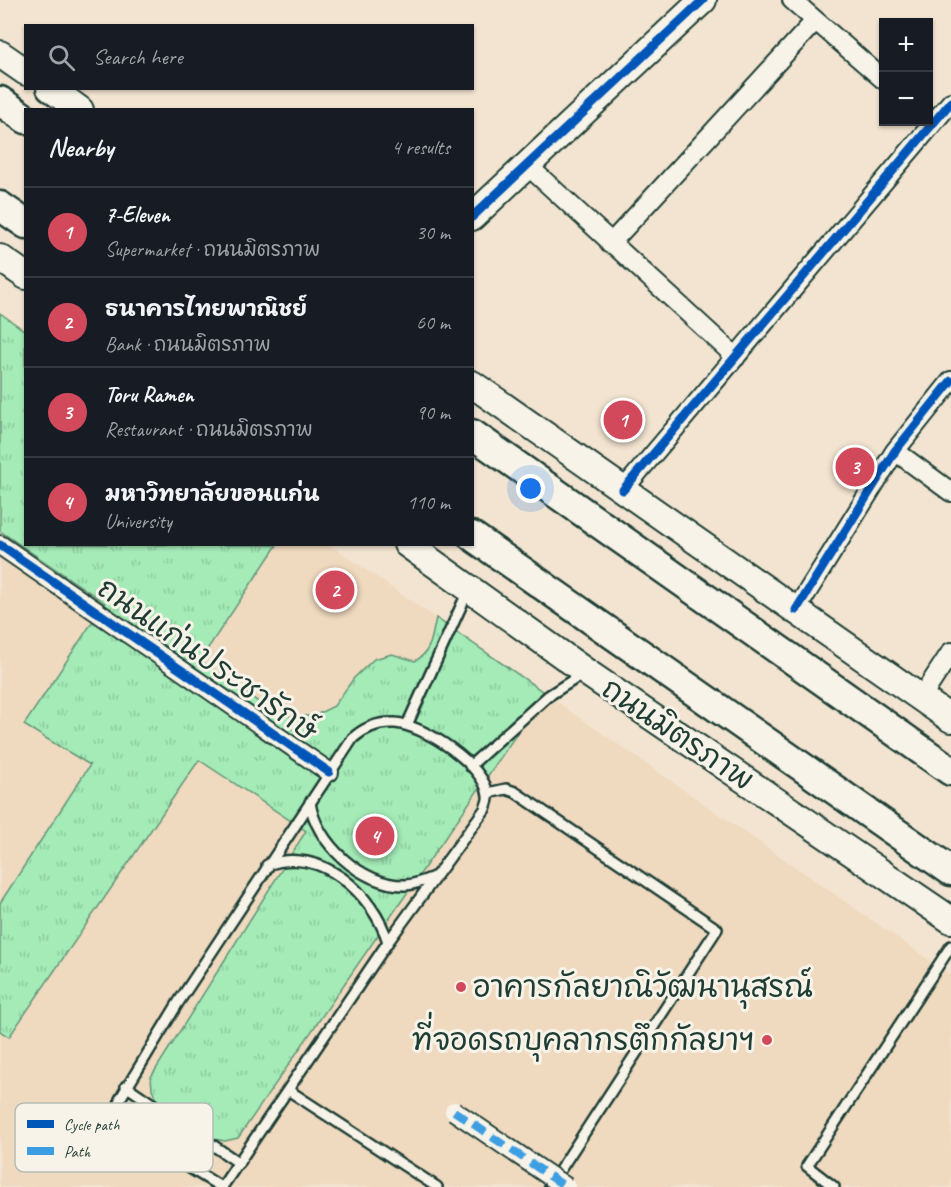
<!DOCTYPE html>
<html lang="en">
<head>
<meta charset="utf-8">
<style>
  :root { --surface:#171b24; --page:#242831; --text:#f1f3f6; --muted:#9ea1a6; --line:#363941; --accent:#d1495b }
  body { margin:0; font-family:Caveat,"Playpen Sans Thai",sans-serif; background:var(--page); color:var(--text) }
  .controls { position:absolute; right:18px; top:18px; display:grid; overflow:hidden; border-radius:0px; box-shadow:0 2px 4px #0004 }
  .controls button { width:54px; height:54px; display:grid; place-items:center; padding:0; border:0; border-bottom:2px solid var(--line); background:var(--surface); color:var(--text); font:30px sans-serif }
  .you { position:absolute; left:531px; top:489px; width:21px; height:21px; margin:-15px; border:4px solid #fff; border-radius:50%; background:#1a73e8; box-shadow:0 0 0 9px #1a73e833 }
  .badge { display:grid; place-items:center; width:39px; height:39px; border-radius:50%; background:var(--accent); color:#fff; font-size:20px; font-weight:700 }
  .pin { position:absolute; translate:-50% -50%; border:3px solid #fff; box-shadow:0 2px 6px #0006 }
  .list { margin:0; padding:0; list-style:none }
  h2 { display:flex; justify-content:space-between; align-items:center; height:78px; margin:0; padding:0 24px; font-size:26px }
  h2 small { font-size:20px; font-weight:400; color:var(--muted) }
  .list li { display:grid; grid-template-columns:39px 1fr auto; gap:18px; align-items:center; box-sizing:border-box; height:90px; padding:0 24px; border-top:2px solid var(--line) }
  .list b { display:block; font-size:22px; white-space:nowrap }
  .list p { margin:0; font-size:20px; white-space:nowrap; color:var(--muted) }
  .list em { font-size:20px; font-style:normal; color:var(--muted) }
  .icon { flex:none; width:33px; height:33px; fill:none; stroke:currentColor; stroke-width:2; stroke-linecap:round; stroke-linejoin:round }
  .map { position:relative; flex:none; width:951px; height:1187px; overflow:hidden }
  .search { position:absolute; background:var(--surface); box-shadow:0 2px 4px #0004; left:24px; top:24px; width:450px; height:66px; display:flex; align-items:center; gap:15px; box-sizing:border-box; padding:0 21px; border-radius:0px; color:var(--muted); font-size:22px }
  .panel { position:absolute; background:var(--surface); box-shadow:0 2px 4px #0004; left:24px; top:108px; width:450px; height:438px; border-radius:0px }
  .map>svg:first-child { display:block }
  .built { fill:#efd9bf }
  .park { fill:url(#park-tufts); stroke:#629476; stroke-width:1.5 }
  .lines { fill:none; stroke-linecap:round; stroke-linejoin:round }
  .lane-casing { stroke:#1f3d34; stroke-width:14 }
  .street-casing { stroke:#1f3d34; stroke-width:22 }
  .secondary-casing { stroke:#1f3d34; stroke-width:30 }
  .primary-casing { stroke:#1f3d34; stroke-width:33 }
  .lane { stroke:#f7f3e8; stroke-width:9 }
  .street { stroke:#f7f3e8; stroke-width:18 }
  .secondary { stroke:#f7f3e8; stroke-width:26 }
  .primary { stroke:#f7f3e8; stroke-width:28 }
  .street-bridge-casing { stroke:#1f3d34; stroke-width:22; stroke-linecap:butt }
  .street-bridge { stroke:#f7f3e8; stroke-width:18 }
  .quiet { stroke:#3c9ee2; stroke-width:8; stroke-dasharray:15 8; stroke-linecap:butt }
  .cycleway-casing { stroke:#f7f3e8; stroke-width:13 }
  .cycleway { stroke:#0057b8; stroke-width:9 }
  .poi-dot { fill:#d1495b; stroke:#f7f3e8; stroke-width:2 }
  .labels { text-anchor:middle; stroke-width:6; stroke-linejoin:round; paint-order:stroke }
  .street-label { font-size:30px; fill:#1f3d34; stroke:#f7f3e8 }
  .poi-label { font-size:30px; fill:#1f3d34; stroke:#f7f3e8; text-anchor:start }
  .key { fill:#f7f3e8; stroke:#b6bcb2; stroke-width:1.5 }
  .key-label { font-size:16px; fill:#1f3d34 }
</style>
</head>
<body>
<div class="map">
<svg width="951" height="1187" viewBox="0 0 951 1187">
  <defs>
    <pattern id="park-tufts" width="24" height="20" patternUnits="userSpaceOnUse" patternTransform="scale(1.5)"><rect width="24" height="20" fill="#a4ebb7"/><path d="M3 7l-1-3M5 7V3M7 7l1-3M15 17l-1-3M17 17v-4M19 17l1-3" fill="none" stroke="#8dca9e"/></pattern>
  </defs>
  <rect width="100%" height="100%" fill="#f2e4d0"/>
  <filter id="ink" filterUnits="userSpaceOnUse"><feTurbulence type="fractalNoise" baseFrequency=".0167" numOctaves="2"/><feDisplacementMap in="SourceGraphic" scale="12" xChannelSelector="R" yChannelSelector="G"/><feConvolveMatrix kernelMatrix="1 2 1 2 8 2 1 2 1" color-interpolation-filters="sRGB"/></filter>
  <g filter="url(#ink)">
    <!-- built -->
    <path class="built" d="M0,313L25,331L26,544L330,545L951,975V1187H0Z"/>
    <!-- park -->
    <path class="park" d="M0,313L25,331L26,544L277,545L200,660L278,716H314L334,706L354,678L374,659L392,654L415,661C432,652 432,635 436,618L545,693L238,1138L225,1141L213,1139L158,1102L152,1089L151,1077L306,831L199,760L9,1037L0,1031V903L90,765L24,725L105,603L0,531Z"/>
    <g class="lines">
      <!-- lane casing -->
      <g class="lane-casing">
        <path id="lane" d="M407,725L468,591
          M470,766L548,696L584,673
          M488,793L506,789L515,792L717,929L549,1187
          M310,802C315,842 362,886 405,885C415,885 426,880 436,876
          M267,865C321,845 373,894 388,942
          M126,1086L239,1163
          M288,1090L437,1187
          M221,1187L180,1162L126,1125L119,1108L120,1099L178,1003L353,738C365,727 378,722 395,723C423,725 486,765 488,796C489,800 486,805 485,809L388,942L222,1187
          M834,1187L807,1166L951,946"/>
      </g>
      <!-- street casing -->
      <g class="street-casing">
        <path id="street" d="M792,0L884,80
          M527,165L736,357
          M610,244L815,21
          M895,451L951,492
          M623,490L951,102
          M0,545L329,772
          M796,610L895,451L951,381
          M921,698L951,652"/>
      </g>
      <!-- secondary casing -->
      <g class="secondary-casing">
        <path id="secondary" d="M0,54L26,72
          M50,88L80,110
          M472,217L703,0
          M0,258L26,276
          M472,384L951,719
          M407,544L586,672L951,920"/>
      </g>
      <!-- primary casing -->
      <g class="primary-casing">
        <path id="primary" d="M0,101L26,119
          M0,206L26,224
          M472,434L951,771
          M472,536L951,871"/>
      </g>
      <!-- lane -->
      <use href="#lane" class="lane"/>
      <!-- street -->
      <use href="#street" class="street"/>
      <!-- secondary -->
      <use href="#secondary" class="secondary"/>
      <!-- primary -->
      <use href="#primary" class="primary"/>
      <!-- street-bridge casing -->
      <g class="street-bridge-casing">
        <path id="street-bridge" d="M454,1111L566,1187"/>
      </g>
      <!-- street-bridge -->
      <use href="#street-bridge" class="street-bridge"/>
      <!-- quiet -->
      <path class="quiet" d="M454,1111L566,1187"/>
      <!-- cycleway casing -->
      <g class="cycleway-casing">
        <path id="cycleway" d="M472,217L703,0
          M623,490L951,102
          M0,545L329,772
          M796,610L895,451L951,381"/>
      </g>
      <!-- cycleway -->
      <use href="#cycleway" class="cycleway"/>
    </g>
  </g>
  <!-- markers -->
  <g class="poi-dot">
    <circle cx="461" cy="987" r="6"/>
    <circle cx="767" cy="1040" r="6"/>
  </g>
  <g class="labels">
    <!-- street labels -->
    <g class="street-label">
      <text transform="translate(208 659) rotate(35)" y="10">ถนนแก่นประชารักษ์</text>
      <text transform="translate(678 734) rotate(34)" y="10">ถนนมิตรภาพ</text>
    </g>
    <!-- poi labels -->
    <g class="poi-label">
      <text x="473" y="997">อาคารกัลยาณิวัฒนานุสรณ์</text>
      <text x="755" y="1050" text-anchor="end">ที่จอดรถบุคลากรตึกกัลยาฯ</text>
    </g>
  </g>
  <!-- legend -->
  <rect x="15" y="1103" width="198" height="69" rx="9" class="key"/>
  <rect x="27" y="1120" width="27" height="8" fill="#0057b8"/>
  <rect x="27" y="1147" width="27" height="8" fill="#3c9ee2"/>
  <g class="key-label">
    <text x="64" y="1130">Cycle path</text>
    <text x="64" y="1157">Path</text>
  </g>
</svg>
<div class="controls">
<button>+</button>
<button>−</button>
</div>
<div class="you"></div>
<div class="pin badge" style="left:623px;top:420px">1</div>
<div class="pin badge" style="left:335px;top:590px">2</div>
<div class="pin badge" style="left:855px;top:467px">3</div>
<div class="pin badge" style="left:375px;top:836px">4</div>
<div class="search"><svg class="icon" aria-label="search" viewBox="0 0 24 24"><circle cx="10" cy="10" r="6"/><path d="M15 15l6 6"/></svg>Search here</div>
<section class="panel">
<h2>Nearby<small>4 results</small></h2>
<ul class="list">
<li><span class="badge">1</span><div><b>7-Eleven</b><p>Supermarket · ถนนมิตรภาพ</p></div><em>30 m</em></li>
<li><span class="badge">2</span><div><b>ธนาคารไทยพาณิชย์</b><p>Bank · ถนนมิตรภาพ</p></div><em>60 m</em></li>
<li><span class="badge">3</span><div><b>Toru Ramen</b><p>Restaurant · ถนนมิตรภาพ</p></div><em>90 m</em></li>
<li><span class="badge">4</span><div><b>มหาวิทยาลัยขอนแก่น</b><p>University</p></div><em>110 m</em></li>
</ul>
</section>
</div>
</body>
</html>
